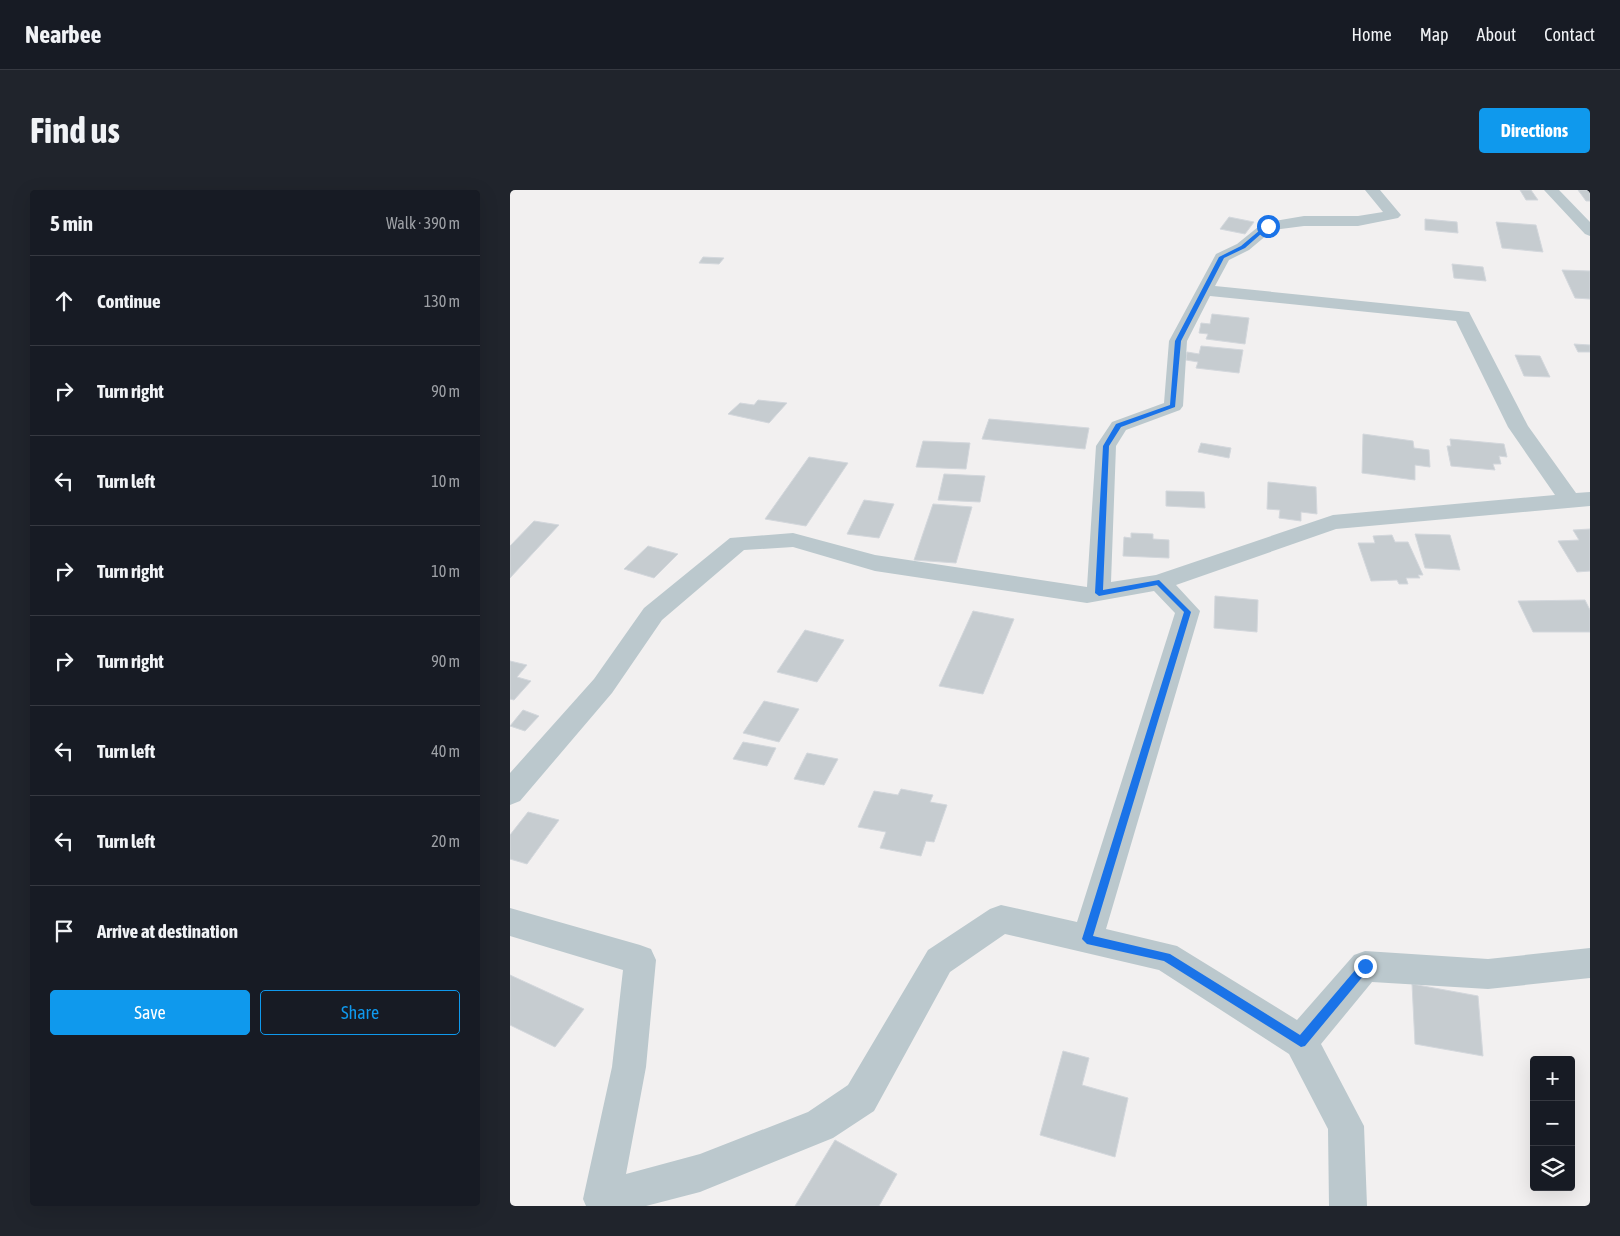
<!DOCTYPE html>
<html lang="en">
<head>
<meta charset="utf-8">
<style>
  :root { --surface:#171b24; --page:#20242c; --text:#f1f3f6; --muted:#9ea1a6; --line:#363941; --accent:#0f99ed }
  body { margin:0; font-family:"Asap Condensed",sans-serif; background:var(--page); color:var(--text) }
  .controls { position:absolute; right:15px; bottom:15px; display:grid; overflow:hidden; border-radius:5px; box-shadow:0 5px 20px #0002 }
  .controls button { width:45px; height:45px; display:grid; place-items:center; padding:0; border:0; border-bottom:1px solid var(--line); background:var(--surface); color:var(--text); font:25px sans-serif }
  .stop { position:absolute; width:15px; height:15px; margin:-11px; border:4px solid #1a73e8; border-radius:50%; background:#fff }
  .stop.end { background:#1a73e8; border-color:#fff; box-shadow:0 1px 5px #0008 }
  .list { margin:0; padding:0; list-style:none }
  h2 { display:flex; justify-content:space-between; align-items:center; height:65px; margin:0; padding:0 20px; font-size:21px }
  h2 small { font-size:16px; font-weight:400; color:var(--muted) }
  .list li { display:grid; grid-template-columns:32px 1fr auto; gap:15px; align-items:center; box-sizing:border-box; height:90px; padding:0 20px; border-top:1px solid var(--line) }
  .list b { display:block; font-size:19px; white-space:nowrap }
  .list em { font-size:16px; font-style:normal; color:var(--muted) }
  .actions { display:flex; gap:10px; padding:15px 20px }
  .actions a { flex:1; padding:11px 0; border:1px solid var(--accent); border-radius:5px; text-align:center; font-size:18px; color:var(--accent) }
  .actions .main { background:var(--accent); color:#fff }
  .icon { flex:none; width:28px; height:28px; fill:none; stroke:currentColor; stroke-width:2; stroke-linecap:round; stroke-linejoin:round }
  .map { position:relative; flex:none; width:1080px; height:1016px; overflow:hidden; border-radius:5px }
  header { display:flex; align-items:center; gap:30px; box-sizing:border-box; height:70px; padding:0 25px; background:var(--surface); border-bottom:1px solid var(--line) }
  header strong { font-size:24px }
  nav { display:flex; gap:28px; margin-inline-start:auto; font-size:18px }
  .intro { display:flex; align-items:center; justify-content:space-between; box-sizing:border-box; height:120px; padding:0 30px }
  h1 { margin:0; font-size:35px }
  .button { padding:12px 22px; border-radius:5px; background:var(--accent); color:#fff; font-size:18px; font-weight:700 }
  main { display:flex; gap:30px; padding:0 30px }
  aside { flex:1; background:var(--surface); border-radius:5px; box-shadow:0 5px 20px #0002 }
  .map>svg:first-child { display:block }
  .building { fill:#c6ccd0; stroke:#d3d7dc }
  .lines { fill:none; stroke-linecap:round; stroke-linejoin:round }
  .minor { fill:#bbc8cd; fill-rule:evenodd }
  .route { fill:#1a73e8 }
</style>
</head>
<body>
<header>
<strong>Nearbee</strong>
<nav><a>Home</a><a>Map</a><a>About</a><a>Contact</a></nav>
</header>
<div class="intro"><h1>Find us</h1><a class="button">Directions</a></div>
<main>
<aside>
<h2>5 min<small>Walk · 390 m</small></h2>
<ul class="list">
<li><svg class="icon" aria-label="ahead" viewBox="0 0 24 24"><path d="M12 20V5M6 11l6-6 6 6"/></svg><div><b>Continue</b></div><em>130 m</em></li>
<li><svg class="icon" aria-label="right" viewBox="0 0 24 24"><path d="M7 20v-9h11M14 6l5 5-5 5"/></svg><div><b>Turn right</b></div><em>90 m</em></li>
<li><svg class="icon" aria-label="left" viewBox="0 0 24 24"><path d="M17 20v-9H6M10 6l-5 5 5 5"/></svg><div><b>Turn left</b></div><em>10 m</em></li>
<li><svg class="icon" aria-label="right" viewBox="0 0 24 24"><path d="M7 20v-9h11M14 6l5 5-5 5"/></svg><div><b>Turn right</b></div><em>10 m</em></li>
<li><svg class="icon" aria-label="right" viewBox="0 0 24 24"><path d="M7 20v-9h11M14 6l5 5-5 5"/></svg><div><b>Turn right</b></div><em>90 m</em></li>
<li><svg class="icon" aria-label="left" viewBox="0 0 24 24"><path d="M17 20v-9H6M10 6l-5 5 5 5"/></svg><div><b>Turn left</b></div><em>40 m</em></li>
<li><svg class="icon" aria-label="left" viewBox="0 0 24 24"><path d="M17 20v-9H6M10 6l-5 5 5 5"/></svg><div><b>Turn left</b></div><em>20 m</em></li>
<li><svg class="icon" aria-label="arrive" viewBox="0 0 24 24"><path d="M6 21V4h12l-3 4 3 4H6"/></svg><div><b>Arrive at destination</b></div></li>
</ul>
<div class="actions"><a class="main">Save</a><a>Share</a></div>
</aside>
<div class="map">
<svg width="1080" height="1016" viewBox="0 0 1080 1016">
  <rect width="100%" height="100%" fill="#f2f0f0"/>
  <!-- building -->
  <path class="building" d="M1010,0H1021L1028,10H1016Z
    M1068,0H1080V11H1076Z
    M719,27L744,32L735,44L710,39Z
    M915,29L947,32L948,43L915,40Z
    M986,32L1026,35L1033,62L992,58Z
    M193,67L214,68L209,74L189,73Z
    M942,74L973,77L976,91L944,88Z
    M1052,80L1080,81V109L1065,108Z
    M702,124L739,128L735,154L696,149L698,144L689,143L691,133L700,134Z
    M1064,154L1080,155V162H1068Z
    M691,156L733,160L729,183L686,178L688,172L676,170L677,162L689,164Z
    M1005,165L1030,166L1040,187L1014,186Z
    M248,210L277,213L259,233L218,224L230,213L244,215Z
    M479,229L579,238L575,259L472,249Z
    M853,244L903,251L904,258L919,260L920,277L905,275V290L852,283Z
    M940,249L994,254L997,267L989,266L991,274H983L985,280L941,276L937,256H941Z
    M413,251L460,253L456,279L406,277Z
    M691,253L721,258L719,268L688,262Z
    M299,267L338,273L296,336L255,329Z
    M434,284L475,286L470,312L428,310Z
    M758,292L806,297L807,324L791,322V331L769,328L770,320L757,319Z
    M656,301L694,302L695,318L656,316Z
    M354,310L384,314L369,348L337,344Z
    M423,314L462,317L446,373L404,370Z
    M24,331L49,335L0,388V356Z
    M1080,339V381L1067,382L1048,351L1069,350L1063,340Z
    M621,343L643,344V349L659,350V368L613,366L614,347L621,348Z
    M905,344L940,345L950,380L915,378Z
    M882,345L885,352H898L913,385H908L910,388H896L898,394H889L887,390L861,391L848,353H865L863,346Z
    M138,356L168,364L144,388L114,379Z
    M705,406L748,410L747,442L704,438Z
    M1075,410L1080,420V442H1023L1008,411Z
    M463,421L504,429L473,504L429,496Z
    M295,440L334,450L307,492L267,482Z
    M0,471L17,475L7,487L21,491L4,510L0,509Z
    M254,511L289,519L269,552L233,543Z
    M13,520L29,526L15,541L0,536Z
    M233,552L266,558L257,576L223,569Z
    M297,563L328,569L314,595L284,589Z
    M391,599L423,605L420,612L437,615L424,652L416,651L411,666L370,658L376,642L348,637L364,601L388,605Z
    M18,622L49,630L17,674L0,669V645Z
    M0,785L74,819L45,857L0,835Z
    M902,794L968,806L973,866L905,854Z
    M553,861L579,868L572,895L618,908L605,967L530,945Z
    M325,950L387,984L369,1016H285Z"/>
  <g class="lines">
    <!-- minor -->
    <path class="minor" d="M855,0H870L891,25L888,28L848,36H794L763,40L739,60L719,70L705,96L959,122L1018,236L1066,303L1080,302V316L826,339L666,395L690,421L596,739L667,756L787,830L844,765L855,761L978,769L1080,758V788L978,799L862,792L811,854L854,936L857,1016H819L818,939L779,864L649,780L495,744L440,782L364,921L323,948L190,1002L136,1016H76L73,1009L102,877L113,780L0,746V718L130,755L141,759L146,770L136,877L116,984L190,964L298,922L338,895L418,760L480,719L491,715L567,732L665,423L644,401L577,413L365,381L283,357L234,360L152,430L102,503L10,611L0,615V583L84,489L134,418L220,348L283,343L365,365L577,397L586,256L602,232L654,213L659,151L706,64L727,54L753,33L794,26H848L873,22ZM700,106L946,131L998,237L1045,305L823,325L646,385L601,392L606,256L616,240L670,220L673,216L677,151Z
      M1034,0H1049L1080,32V46L1075,44Z"/>
  </g>
  <!-- route -->
  <path class="route" d="M756,35L760,36L735,58L714,68L671,151L665,217L611,237L599,256L593,400L649,390L681,422L583,746L660,764L790,845L852,772H859V779L795,856L791,857L654,771L577,754L572,749L674,422L647,395L589,406L585,403L593,256L606,234L660,215L665,151L709,67L731,56Z"/>
</svg>
<div class="controls">
<button>+</button>
<button>−</button>
<button><svg class="icon" aria-label="layers" viewBox="0 0 24 24"><path d="M12 4l9 5-9 5-9-5zM3 14l9 5 9-5"/></svg></button>
</div>
<div class="stop" style="left:758px;top:36px"></div>
<div class="stop end" style="left:855px;top:776px"></div>
</div>
</main>
</body>
</html>
